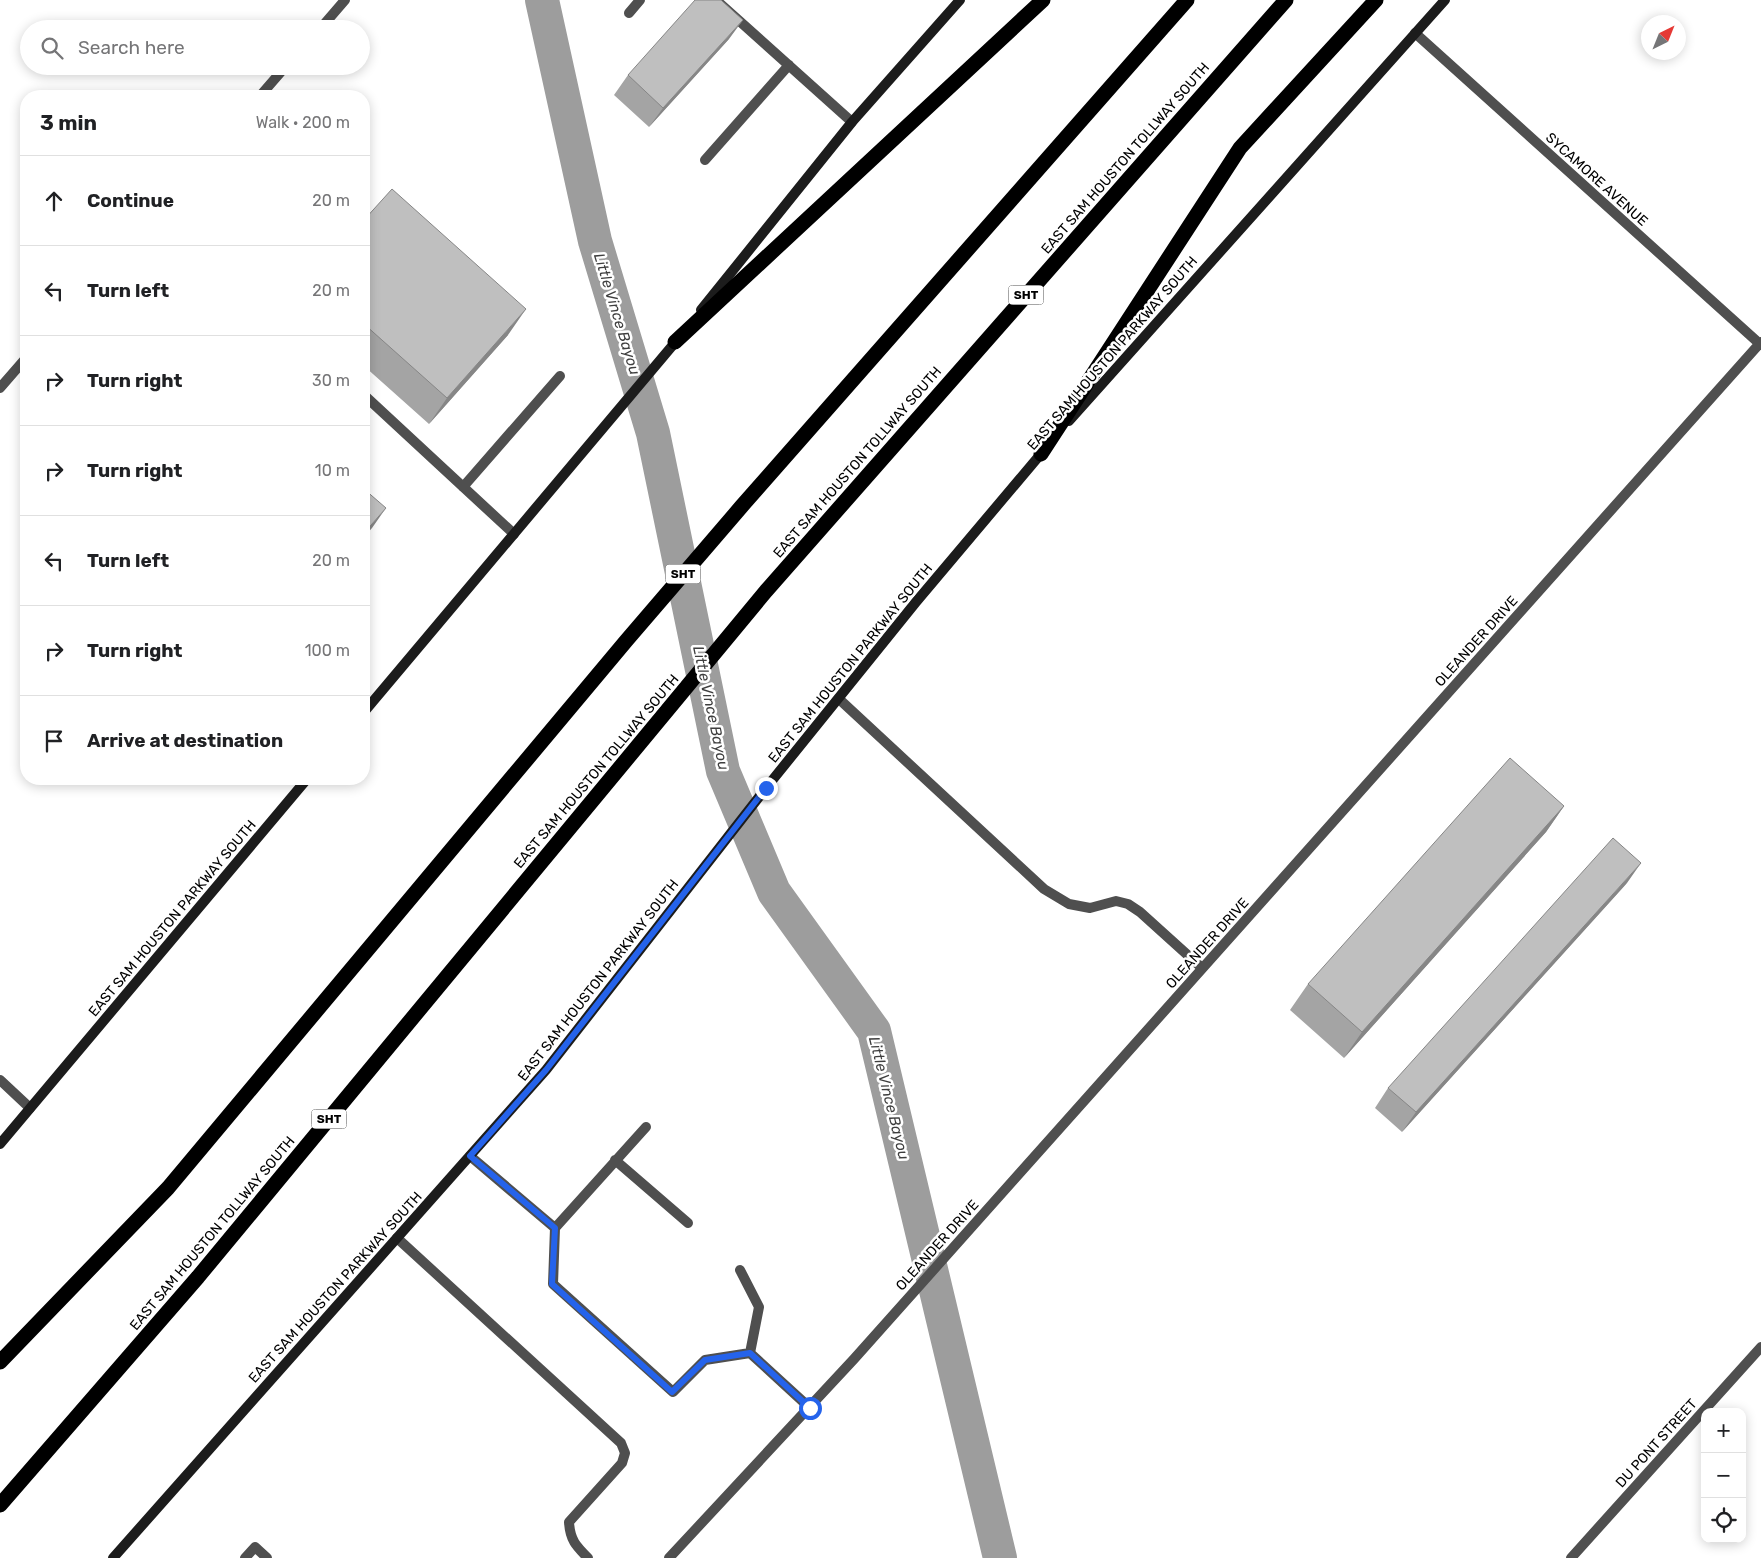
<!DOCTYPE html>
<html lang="en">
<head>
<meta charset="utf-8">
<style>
  :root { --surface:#fff; --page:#f6f6f6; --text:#202124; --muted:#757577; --line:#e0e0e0 }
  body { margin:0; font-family:Rubik,sans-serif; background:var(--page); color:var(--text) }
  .controls { position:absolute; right:15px; bottom:15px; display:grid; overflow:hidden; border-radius:10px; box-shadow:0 2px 12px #0003 }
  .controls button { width:45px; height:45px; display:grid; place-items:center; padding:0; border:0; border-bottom:1px solid var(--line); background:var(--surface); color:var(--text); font:25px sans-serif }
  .compass { position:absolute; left:1641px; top:15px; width:45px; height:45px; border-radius:50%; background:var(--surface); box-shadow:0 2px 12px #0003; rotate:43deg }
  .stop { position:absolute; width:15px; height:15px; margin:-11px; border:4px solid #2563eb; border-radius:50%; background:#fff }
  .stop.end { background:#2563eb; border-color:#fff; box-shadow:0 1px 5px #0008 }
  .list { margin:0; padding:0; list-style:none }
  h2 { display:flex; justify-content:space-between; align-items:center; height:65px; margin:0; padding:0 20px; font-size:21px }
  h2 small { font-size:16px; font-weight:400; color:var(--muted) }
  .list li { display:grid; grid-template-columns:32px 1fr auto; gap:15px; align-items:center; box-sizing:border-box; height:90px; padding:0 20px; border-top:1px solid var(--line) }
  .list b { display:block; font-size:19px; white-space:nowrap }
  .list em { font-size:16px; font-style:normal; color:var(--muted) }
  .icon { flex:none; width:28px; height:28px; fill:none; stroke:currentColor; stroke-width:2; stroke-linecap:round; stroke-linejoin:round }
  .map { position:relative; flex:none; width:1761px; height:1558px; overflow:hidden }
  .search { position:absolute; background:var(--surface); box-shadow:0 2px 12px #0003; left:20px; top:20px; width:350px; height:55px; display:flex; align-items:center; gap:12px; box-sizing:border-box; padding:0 18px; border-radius:28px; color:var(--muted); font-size:19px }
  .panel { position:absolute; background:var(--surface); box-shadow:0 2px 12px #0003; left:20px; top:90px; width:350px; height:695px; border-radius:20px }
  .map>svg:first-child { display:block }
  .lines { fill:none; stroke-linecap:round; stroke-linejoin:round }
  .canal { stroke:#9d9d9d; stroke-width:34 }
  .service { stroke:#4f4f4f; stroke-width:10 }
  .minor { stroke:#4f4f4f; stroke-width:10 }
  .secondary { stroke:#1c1c1c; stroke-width:10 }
  .motorway { stroke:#000; stroke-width:15 }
  .wall { fill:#a4a4a4 }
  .shaded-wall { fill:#868686 }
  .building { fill:#bfbfbf; stroke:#868686 }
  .route { stroke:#2563eb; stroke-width:6 }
  .labels { text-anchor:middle; stroke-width:5; stroke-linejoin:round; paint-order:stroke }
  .shield { fill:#fff; stroke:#4c4c4c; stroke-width:1 }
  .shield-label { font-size:12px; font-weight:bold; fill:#000 }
  .street-label { font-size:14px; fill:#000; stroke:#fff }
  .water-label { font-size:15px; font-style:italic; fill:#3e3e3e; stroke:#fff }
</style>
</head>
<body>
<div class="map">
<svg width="1761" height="1558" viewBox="0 0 1761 1558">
  <rect width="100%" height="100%" fill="#fff"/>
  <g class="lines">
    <!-- canal -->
    <path class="canal" d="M542,0L595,241L653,433L723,771L774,892L874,1031L1000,1558"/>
    <!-- service -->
    <path class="service" d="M716,0L852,122
      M629,13L640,0
      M705,160L789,65
      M364,395L514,534
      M463,487L560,376
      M839,699L1044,889L1069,904L1090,908L1116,901L1128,904L1140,912L1202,968
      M0,1080L30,1108
      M470,1156L555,1228L646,1127
      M615,1160L688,1223
      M555,1228L553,1284L673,1392L705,1360L750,1353L810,1408
      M397,1238L621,1443L625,1453L622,1463L569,1522C570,1540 576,1546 588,1558
      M740,1270L759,1307L750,1353
      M245,1558L255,1547L267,1558"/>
    <!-- minor -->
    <path class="minor" d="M320,29L345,0
      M1415,33L1761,345
      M260,96L286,66
      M0,388L26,358
      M669,1558L854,1359L1761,342
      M1571,1558L1761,1347"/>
    <!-- secondary -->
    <path class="secondary" d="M701,310L852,122L960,0
      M1069,421L1445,0
      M364,712L678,339
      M0,1144L307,779
      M113,1558L546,1070L766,788L916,602L1045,449"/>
    <!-- motorway -->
    <path class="motorway" d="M675,342L1043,0
      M1041,454L1240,148L1376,0
      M0,1362L168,1188L626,641L741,507L1187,0
      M0,1505L198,1277L766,591L1286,0"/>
  </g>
  <!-- wall -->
  <path class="wall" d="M729,39L649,127L614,95L628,75Z
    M364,220L508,335L429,424L364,366Z
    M1564,806L1546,832L1344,1058L1290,1010L1308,984Z
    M1627,883L1402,1132L1375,1108L1388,1088Z"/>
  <!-- shaded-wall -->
  <path class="shaded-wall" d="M743,20L729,39L649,127L663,108Z
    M526,309L508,335L429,424L447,398Z
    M386,508L372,528L364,537V533Z
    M1564,806L1546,832L1344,1058L1362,1032Z
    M1641,863L1627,883L1402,1132L1416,1112Z"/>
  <!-- building -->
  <path class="building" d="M695,0H721L743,20L663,108L628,75Z
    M392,189L526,309L447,398L364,324V220Z
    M364,489L386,508L364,533Z
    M1510,758L1564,806L1362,1032L1308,984Z
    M1613,838L1641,863L1416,1112L1388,1088Z"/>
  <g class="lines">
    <!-- route -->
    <path class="route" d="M766,788L546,1070L470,1156L555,1228L552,1284L672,1392L705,1360L750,1353L810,1408"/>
  </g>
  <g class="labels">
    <!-- shield labels -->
    <g class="shield">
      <rect x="1008.5" y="285.5" width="35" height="19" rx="4"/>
      <rect x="665.5" y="564.5" width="35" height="19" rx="4"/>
      <rect x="311.5" y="1109.5" width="35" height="19" rx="4"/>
    </g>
    <g class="shield-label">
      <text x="1026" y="299">SHT</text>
      <text x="683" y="578">SHT</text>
      <text x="329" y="1123">SHT</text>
    </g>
    <!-- street labels -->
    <g class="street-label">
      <text transform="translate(1125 158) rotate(-49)" y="5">EAST SAM HOUSTON TOLLWAY SOUTH</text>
      <text transform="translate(1597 179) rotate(42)" y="5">SYCAMORE AVENUE</text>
      <text transform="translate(1112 353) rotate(-49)" y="5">EAST SAM HOUSTON PARKWAY SOUTH</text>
      <text transform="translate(857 462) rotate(-49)" y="5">EAST SAM HOUSTON TOLLWAY SOUTH</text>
      <text transform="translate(1476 641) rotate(-48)" y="5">OLEANDER DRIVE</text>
      <text transform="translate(850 663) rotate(-51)" y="5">EAST SAM HOUSTON PARKWAY SOUTH</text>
      <text transform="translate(596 771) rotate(-50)" y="5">EAST SAM HOUSTON TOLLWAY SOUTH</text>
      <text transform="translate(172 918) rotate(-50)" y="5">EAST SAM HOUSTON PARKWAY SOUTH</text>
      <text transform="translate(1207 943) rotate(-48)" y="5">OLEANDER DRIVE</text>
      <text transform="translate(598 980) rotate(-52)" y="5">EAST SAM HOUSTON PARKWAY SOUTH</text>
      <text transform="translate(212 1233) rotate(-50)" y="5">EAST SAM HOUSTON TOLLWAY SOUTH</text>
      <text transform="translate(937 1245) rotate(-48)" y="5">OLEANDER DRIVE</text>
      <text transform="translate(335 1287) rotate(-48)" y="5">EAST SAM HOUSTON PARKWAY SOUTH</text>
      <text transform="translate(1656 1443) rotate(-48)" y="5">DU PONT STREET</text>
    </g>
    <!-- water labels -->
    <g class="water-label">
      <text transform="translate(617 314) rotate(73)" y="5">Little Vince Bayou</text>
      <text transform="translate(711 708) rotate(78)" y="5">Little Vince Bayou</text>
      <text transform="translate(889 1098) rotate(76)" y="5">Little Vince Bayou</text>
    </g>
  </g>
</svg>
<div class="controls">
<button>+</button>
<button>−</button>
<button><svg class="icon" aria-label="locate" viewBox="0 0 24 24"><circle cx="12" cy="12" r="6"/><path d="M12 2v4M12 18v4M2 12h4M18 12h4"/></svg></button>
</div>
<svg class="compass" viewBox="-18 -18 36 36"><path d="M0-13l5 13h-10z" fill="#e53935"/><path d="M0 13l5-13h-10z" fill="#757577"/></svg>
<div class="stop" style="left:810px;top:1408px"></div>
<div class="stop end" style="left:766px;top:788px"></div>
<div class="search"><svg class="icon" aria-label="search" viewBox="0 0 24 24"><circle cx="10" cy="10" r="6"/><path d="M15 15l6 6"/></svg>Search here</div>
<section class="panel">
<h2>3 min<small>Walk · 200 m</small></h2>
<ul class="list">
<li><svg class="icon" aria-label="ahead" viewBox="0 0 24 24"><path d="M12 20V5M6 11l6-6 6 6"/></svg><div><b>Continue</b></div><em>20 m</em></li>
<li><svg class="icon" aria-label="left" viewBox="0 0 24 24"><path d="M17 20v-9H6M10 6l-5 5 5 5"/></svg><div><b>Turn left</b></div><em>20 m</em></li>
<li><svg class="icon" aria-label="right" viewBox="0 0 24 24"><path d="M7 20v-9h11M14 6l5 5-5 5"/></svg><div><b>Turn right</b></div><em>30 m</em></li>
<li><svg class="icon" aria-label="right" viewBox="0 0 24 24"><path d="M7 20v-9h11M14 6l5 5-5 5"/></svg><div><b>Turn right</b></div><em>10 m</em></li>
<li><svg class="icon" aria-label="left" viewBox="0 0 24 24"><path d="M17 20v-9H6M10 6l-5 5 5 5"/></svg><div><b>Turn left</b></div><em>20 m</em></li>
<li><svg class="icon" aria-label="right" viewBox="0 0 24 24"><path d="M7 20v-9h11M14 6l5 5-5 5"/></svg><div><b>Turn right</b></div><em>100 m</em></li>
<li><svg class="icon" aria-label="arrive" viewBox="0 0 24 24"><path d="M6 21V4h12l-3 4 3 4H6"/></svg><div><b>Arrive at destination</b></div></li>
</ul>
</section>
</div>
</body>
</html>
